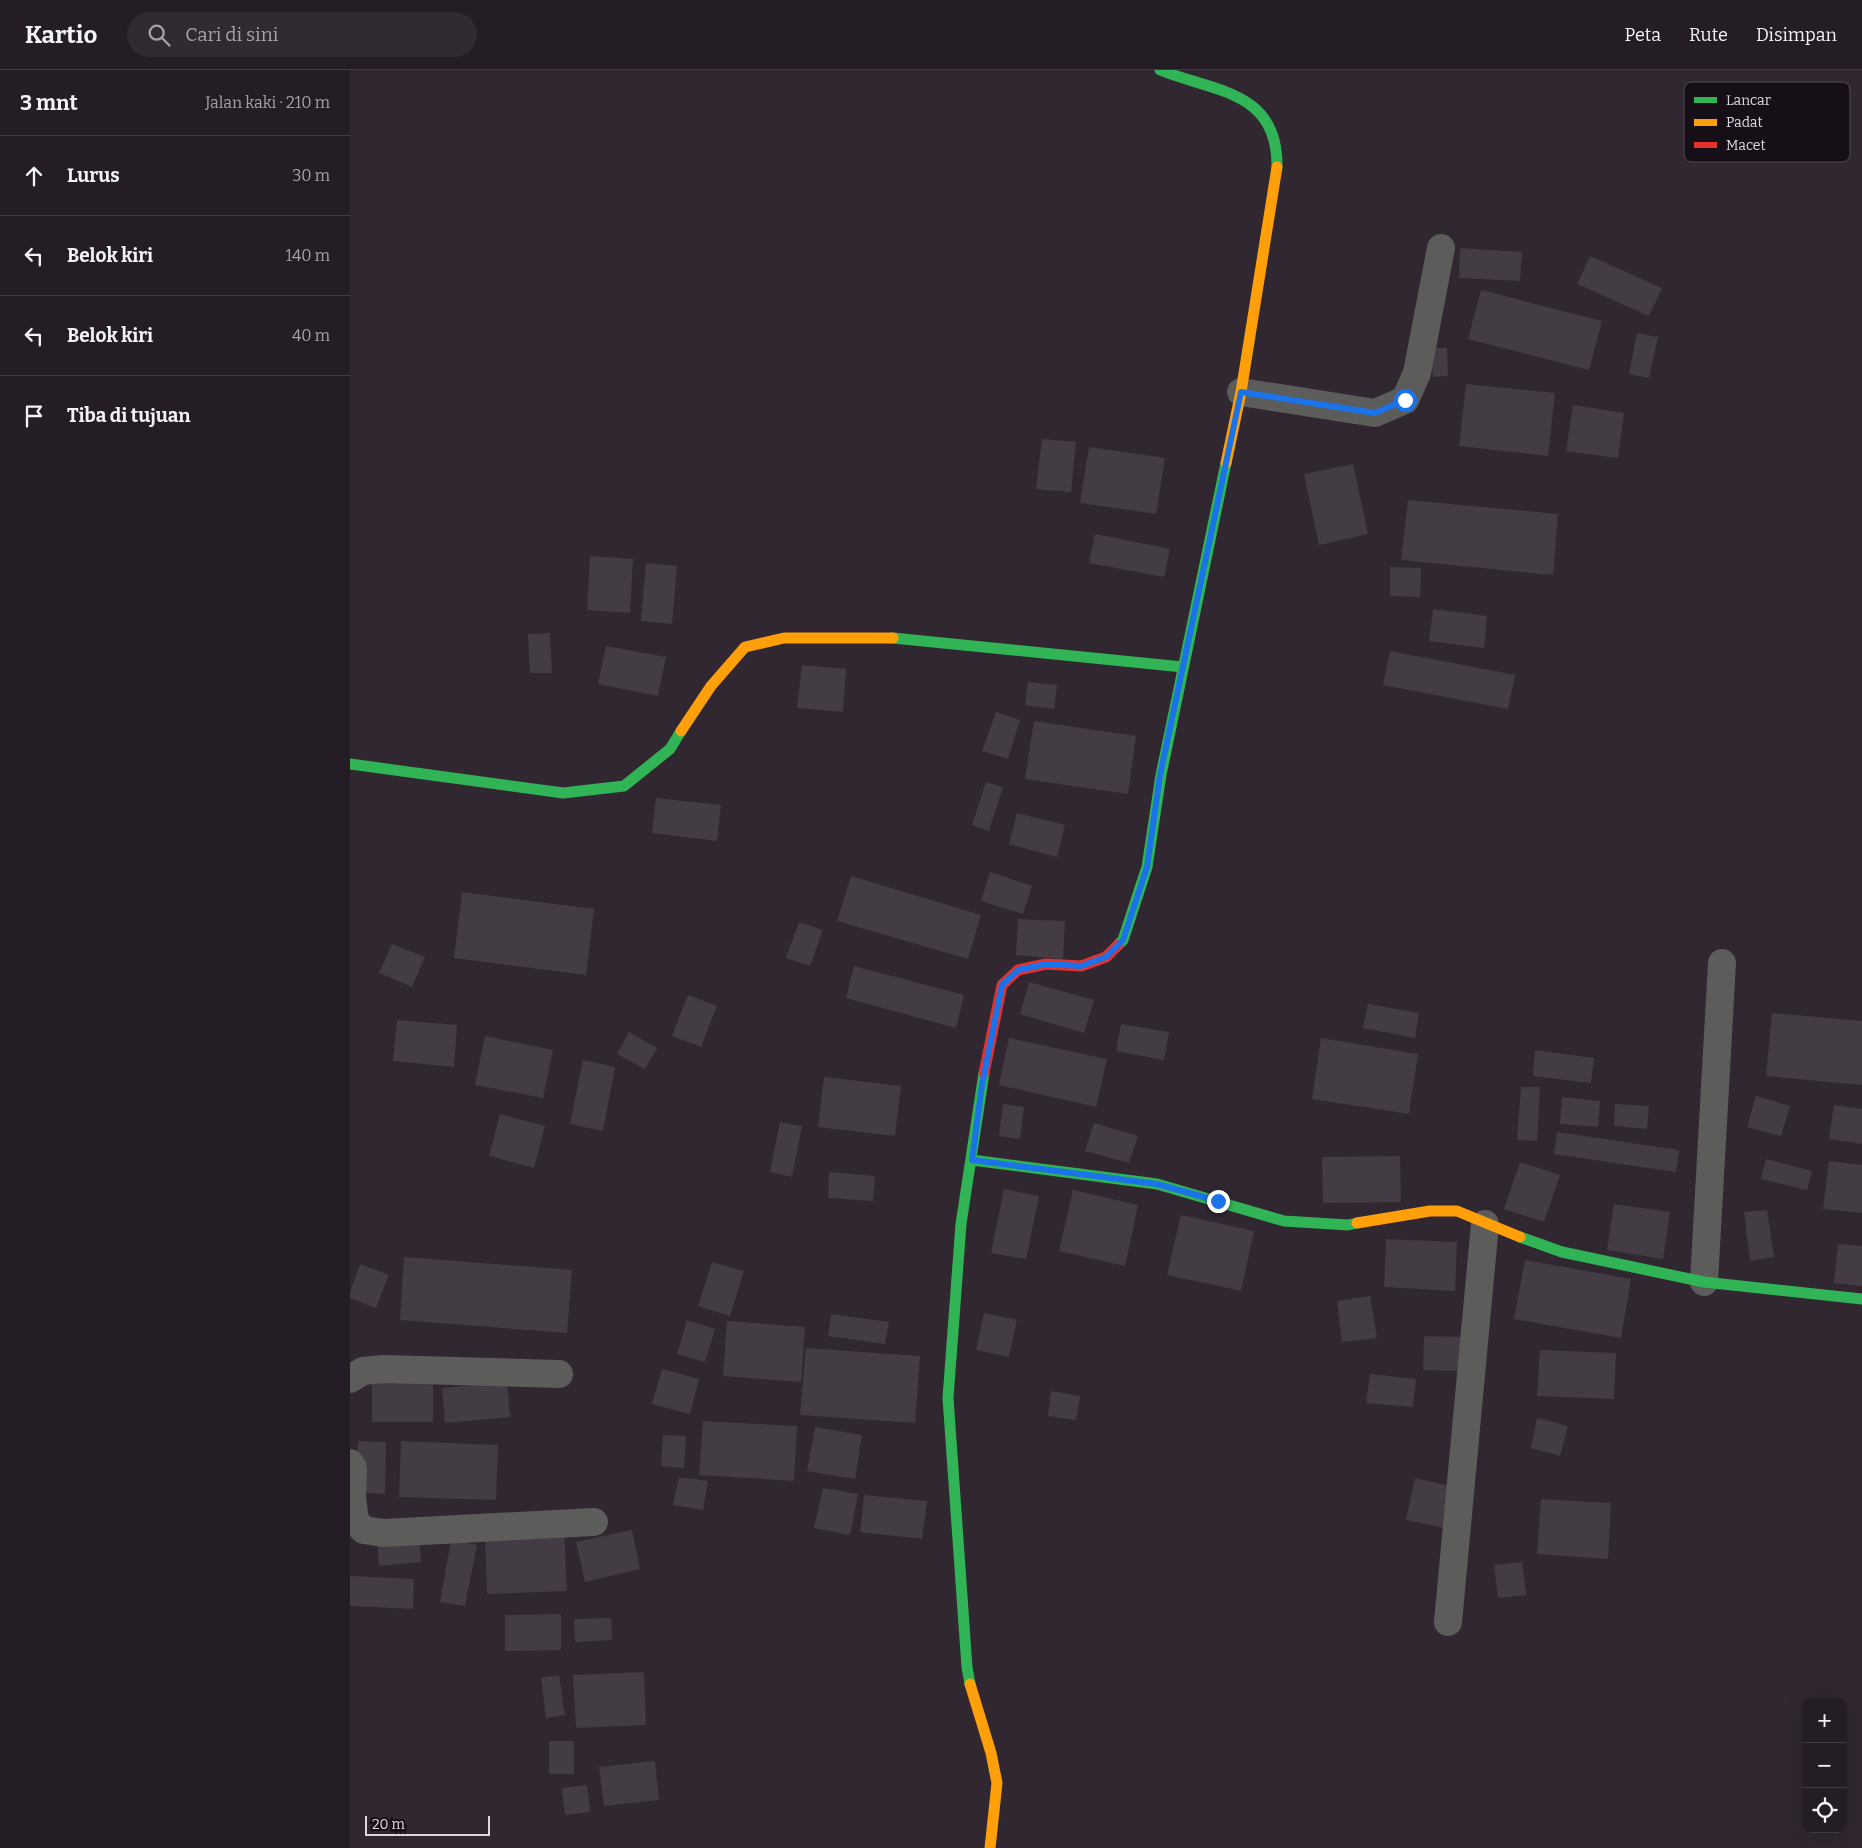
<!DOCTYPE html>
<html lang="id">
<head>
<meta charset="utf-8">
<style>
  :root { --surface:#241d25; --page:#302a32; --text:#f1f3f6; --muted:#a3a2a7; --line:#413b42 }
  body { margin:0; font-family:Bitter,serif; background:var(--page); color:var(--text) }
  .controls { position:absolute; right:15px; bottom:15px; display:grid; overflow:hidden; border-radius:10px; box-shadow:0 5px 20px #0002 }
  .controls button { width:45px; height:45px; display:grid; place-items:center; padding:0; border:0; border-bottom:1px solid var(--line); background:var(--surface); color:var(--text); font:25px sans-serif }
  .scale { position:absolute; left:15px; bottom:12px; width:125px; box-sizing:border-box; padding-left:5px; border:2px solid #e1d6e2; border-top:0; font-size:14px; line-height:18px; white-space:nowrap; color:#e1d6e2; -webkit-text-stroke:4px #160f17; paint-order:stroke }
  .stop { position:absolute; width:15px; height:15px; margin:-11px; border:4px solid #1a73e8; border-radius:50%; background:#fff }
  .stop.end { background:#1a73e8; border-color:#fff; box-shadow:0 1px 5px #0008 }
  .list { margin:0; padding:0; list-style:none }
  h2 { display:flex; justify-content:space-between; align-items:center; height:65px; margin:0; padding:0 20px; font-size:21px }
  h2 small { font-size:16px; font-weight:400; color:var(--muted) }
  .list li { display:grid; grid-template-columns:32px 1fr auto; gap:15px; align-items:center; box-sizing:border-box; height:80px; padding:0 20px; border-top:1px solid var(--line) }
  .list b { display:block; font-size:19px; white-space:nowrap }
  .list em { font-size:16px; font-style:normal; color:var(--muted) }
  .icon { flex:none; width:28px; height:28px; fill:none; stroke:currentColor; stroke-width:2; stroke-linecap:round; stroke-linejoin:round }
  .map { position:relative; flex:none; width:1512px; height:1778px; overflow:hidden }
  header { display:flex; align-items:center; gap:30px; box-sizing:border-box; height:70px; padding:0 25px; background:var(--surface); border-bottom:1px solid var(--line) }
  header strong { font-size:24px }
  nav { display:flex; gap:28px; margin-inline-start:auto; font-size:18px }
  .search { width:350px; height:45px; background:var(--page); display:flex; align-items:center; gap:12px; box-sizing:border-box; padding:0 18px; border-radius:28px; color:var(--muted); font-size:19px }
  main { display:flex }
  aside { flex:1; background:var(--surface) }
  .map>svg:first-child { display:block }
  .building { fill:#443c44 }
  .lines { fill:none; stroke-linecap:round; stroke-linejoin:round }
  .street { stroke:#5c5c5b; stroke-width:28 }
  .fast { stroke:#30b455; stroke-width:11 }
  .slow { stroke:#ff9f0a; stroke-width:11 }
  .jam { stroke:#e5322d; stroke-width:11 }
  .route { stroke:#1a73e8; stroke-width:6 }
  .key { fill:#160f17; stroke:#534b54; stroke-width:1 }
  .key-label { font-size:14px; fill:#e1d6e2 }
</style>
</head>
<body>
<header>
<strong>Kartio</strong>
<div class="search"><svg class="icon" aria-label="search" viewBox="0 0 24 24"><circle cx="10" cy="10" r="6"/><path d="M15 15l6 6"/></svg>Cari di sini</div>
<nav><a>Peta</a><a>Rute</a><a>Disimpan</a></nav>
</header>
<main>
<aside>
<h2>3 mnt<small>Jalan kaki · 210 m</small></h2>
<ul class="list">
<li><svg class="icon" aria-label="ahead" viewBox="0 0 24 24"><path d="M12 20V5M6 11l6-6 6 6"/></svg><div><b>Lurus</b></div><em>30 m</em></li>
<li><svg class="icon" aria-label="left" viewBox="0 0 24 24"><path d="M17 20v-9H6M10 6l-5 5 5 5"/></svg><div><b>Belok kiri</b></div><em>140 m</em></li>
<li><svg class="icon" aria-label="left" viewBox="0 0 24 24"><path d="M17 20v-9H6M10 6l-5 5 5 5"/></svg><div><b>Belok kiri</b></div><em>40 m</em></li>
<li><svg class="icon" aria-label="arrive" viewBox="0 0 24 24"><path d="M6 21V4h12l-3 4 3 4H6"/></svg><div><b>Tiba di tujuan</b></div></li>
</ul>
</aside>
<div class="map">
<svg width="1512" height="1778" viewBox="0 0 1512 1778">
  <rect width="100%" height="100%" fill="#302731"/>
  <!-- building -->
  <path class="building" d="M1110,178L1172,182L1170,211L1109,208Z
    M1240,186L1312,218L1299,246L1227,214Z
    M1131,220L1252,251L1239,300L1118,269Z
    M1287,263L1308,267L1299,308L1279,304Z
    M1081,278H1097L1098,306L1083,307Z
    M1116,314L1205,323L1198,386L1109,376Z
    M1223,335L1274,343L1268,388L1216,381Z
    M692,369L726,372L721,422L686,419Z
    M739,377L815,388L806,444L730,433Z
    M1003,394L1018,464L969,475L954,404Z
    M1058,430L1208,444L1203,505L1051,490Z
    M745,464L820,479L814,507L739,493Z
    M240,486L283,489L280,543L237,540Z
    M296,493L327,496L322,554L291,551Z
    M1040,497L1071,498L1070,527L1040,526Z
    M1083,539L1137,546L1134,578L1079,571Z
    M200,563L202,603H180L178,564Z
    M256,576L316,587L308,626L248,614Z
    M1040,581L1165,605L1158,639L1033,615Z
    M452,595L496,599L493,642L447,638Z
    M678,612L707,615L704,639L675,635Z
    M646,642L670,650L658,689L632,681Z
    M684,651L786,666L778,724L675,709Z
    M636,712L653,717L639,761L622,755Z
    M306,728L371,735L367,771L302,763Z
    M667,743L715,755L707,787L659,774Z
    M640,802L682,816L673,844L631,831Z
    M501,806L631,845L618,889L487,851Z
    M112,822L244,839L236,905L104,888Z
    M668,849L715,851L713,889L666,885Z
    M449,852L473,860L460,896L436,888Z
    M42,874L75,887L62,917L29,903Z
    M504,896L614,925L606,958L496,928Z
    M679,912L744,930L734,963L670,944Z
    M338,925L367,936L351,977L322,966Z
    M1018,934L1069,943L1065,968L1013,958Z
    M1422,943L1512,951V1015L1416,1006Z
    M47,950L107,955L104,997L43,991Z
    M771,954L819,962L814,990L766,981Z
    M279,962L307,978L295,999L267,984Z
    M135,966L203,980L193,1028L125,1015Z
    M659,968L757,989L746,1037L649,1015Z
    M971,968L1068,984L1059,1044L962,1029Z
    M1185,980L1244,988L1241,1013L1183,1006Z
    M233,990L265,997L253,1061L220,1054Z
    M474,1007L551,1016L545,1066L468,1057Z
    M1171,1017H1190L1187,1071L1167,1070Z
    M1406,1026L1440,1036L1431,1066L1397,1057Z
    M1212,1027L1250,1031L1248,1057L1210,1054Z
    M653,1034L674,1037L670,1069L649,1066Z
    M1265,1034L1299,1036L1297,1059L1264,1056Z
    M1484,1035L1512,1039V1074L1479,1069Z
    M150,1044L195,1056L184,1098L139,1086Z
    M430,1052L452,1056L442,1107L420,1102Z
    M744,1053L788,1066L779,1093L735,1081Z
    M1207,1062L1329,1080L1326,1102L1204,1084Z
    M1050,1086L1051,1132L973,1133L972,1087Z
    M1416,1089L1462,1101L1457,1120L1411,1109Z
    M1479,1091L1512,1095V1143L1473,1139Z
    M1170,1092L1210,1105L1194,1152L1154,1139Z
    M479,1102L525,1106L523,1131L478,1128Z
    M654,1119L689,1126L676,1189L641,1183Z
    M723,1120L788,1135L775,1196L709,1181Z
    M1264,1134L1320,1142L1313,1189L1257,1180Z
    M1417,1140L1424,1187L1400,1191L1394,1142Z
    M831,1145L904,1161L891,1221L817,1205Z
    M1036,1169L1107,1172L1105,1221L1034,1217Z
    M1488,1174L1512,1176V1216L1484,1213Z
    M54,1187L222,1200L217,1263L50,1250Z
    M1175,1190L1281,1209L1271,1268L1164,1249Z
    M362,1192L394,1201L380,1246L348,1236Z
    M10,1194L39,1205L26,1238L0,1228V1222Z
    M1020,1226L1027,1268L992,1272L987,1231Z
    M634,1243L667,1250L659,1287L626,1280Z
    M481,1244L539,1252L535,1274L478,1266Z
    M337,1250L365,1259L355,1292L327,1284Z
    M377,1251L455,1257L451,1312L373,1306Z
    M1074,1266L1113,1267L1112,1301L1073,1300Z
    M456,1278L570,1286L565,1353L450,1345Z
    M1190,1280L1266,1283L1264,1329L1187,1326Z
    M312,1299L349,1309L340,1344L302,1334Z
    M1020,1304L1066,1309L1063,1337L1016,1333Z
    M22,1307H83V1352H22Z
    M157,1312L160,1347L95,1353L92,1318Z
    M701,1321L730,1326L726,1350L698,1346Z
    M1187,1348L1218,1356L1210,1386L1181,1378Z
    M353,1351L447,1356L444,1411L349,1405Z
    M465,1357L512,1365L505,1409L457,1401Z
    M313,1365L336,1366L334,1398L311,1396Z
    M8,1371L36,1372L35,1424L6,1422Z
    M51,1371L148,1375L146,1430L49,1427Z
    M329,1407L358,1411L353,1440L323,1435Z
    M1065,1408L1103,1417L1093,1458L1056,1450Z
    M473,1418L508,1424L500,1465L464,1458Z
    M514,1425L577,1431L572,1469L510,1462Z
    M1191,1429L1261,1433L1258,1489L1187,1484Z
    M214,1458L217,1521L137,1524L135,1461Z
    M282,1460L290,1499L235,1512L226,1472Z
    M69,1464L71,1492L29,1496L27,1467Z
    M101,1470L127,1475L115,1536L90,1532Z
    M1172,1492L1176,1525L1148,1528L1144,1495Z
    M0,1506L64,1509L63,1539L0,1536Z
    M211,1544V1580L155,1581V1545Z
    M261,1548L262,1570L225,1572L224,1549Z
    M294,1602L296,1655L226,1658L223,1605Z
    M209,1605L215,1645L196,1648L191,1608Z
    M199,1671H224V1704H199Z
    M305,1691L309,1730L254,1736L249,1697Z
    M237,1715L240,1742L215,1745L212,1718Z"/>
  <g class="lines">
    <!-- street -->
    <path class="street" d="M891,322L1025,343L1055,330L1067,303L1091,178
      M1354,1212L1372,893
      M0,1309L13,1301L33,1299L209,1304
      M0,1393L3,1398L2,1427L5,1451L14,1460L33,1463L244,1452
      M1098,1552L1135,1154"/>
    <!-- fast -->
    <path class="fast" d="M810,0C864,22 928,20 927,97
      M543,568L833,597
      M0,694L213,723L274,716L320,679L331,661
      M768,875L773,870L797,797L811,705L876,393
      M622,1090L807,1114L934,1151L998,1155L1007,1153
      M1170,1167L1212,1182L1354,1212L1512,1229
      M620,1614L617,1597L598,1328L611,1154L634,1003"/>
    <!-- slow -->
    <path class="slow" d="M876,393L891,322L927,97
      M331,661L361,616L395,577L434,568H543
      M1007,1153L1080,1141H1107L1170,1167
      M620,1614L641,1683L647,1713L640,1778"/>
    <!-- jam -->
    <path class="jam" d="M634,1003L652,915L668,900L696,894L731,896L756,887L768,875"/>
  </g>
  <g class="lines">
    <!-- route -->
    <path class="route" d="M868,1131L807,1114L622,1090L632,1015L652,915L668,900L696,894L731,896L756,887L773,870L797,797L810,705L891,322L1025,343L1055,330"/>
  </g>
  <!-- legend -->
  <rect x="1334" y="12" width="166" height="80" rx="8" class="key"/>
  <rect x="1344" y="27" width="23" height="6" fill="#30b455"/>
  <rect x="1344" y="49" width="23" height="7" fill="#ff9f0a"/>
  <rect x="1344" y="72" width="23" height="6" fill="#e5322d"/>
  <g class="key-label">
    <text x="1376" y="35">Lancar</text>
    <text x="1376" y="57">Padat</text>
    <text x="1376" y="80">Macet</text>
  </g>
</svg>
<div class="controls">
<button>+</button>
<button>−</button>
<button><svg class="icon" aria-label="locate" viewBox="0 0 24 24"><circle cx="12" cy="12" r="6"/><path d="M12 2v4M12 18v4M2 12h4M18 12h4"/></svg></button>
</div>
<div class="scale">20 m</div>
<div class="stop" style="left:1055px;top:330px"></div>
<div class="stop end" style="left:868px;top:1131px"></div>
</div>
</main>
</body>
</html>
